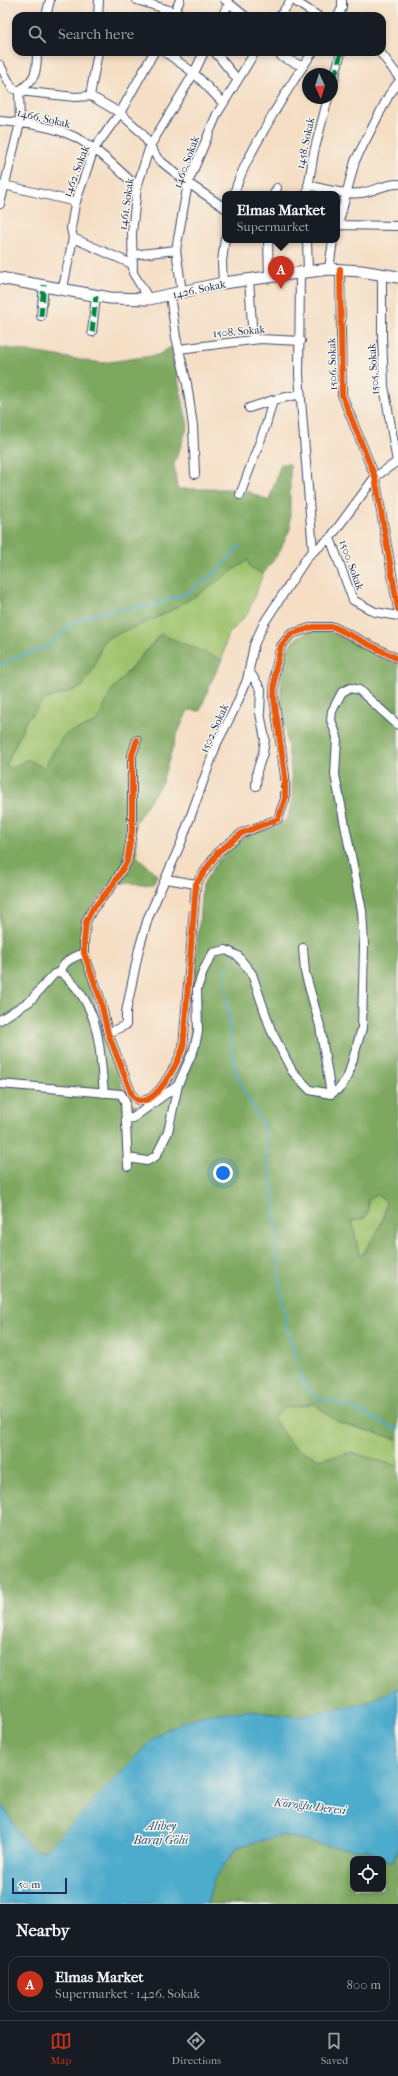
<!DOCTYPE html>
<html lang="en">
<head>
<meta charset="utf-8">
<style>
  :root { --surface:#171b24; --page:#242831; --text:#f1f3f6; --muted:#9ea1a6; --line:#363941; --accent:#c8321e }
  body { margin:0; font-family:"IM FELL French Canon",serif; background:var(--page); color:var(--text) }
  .controls { position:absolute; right:12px; bottom:12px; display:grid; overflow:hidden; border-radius:8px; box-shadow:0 2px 6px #0003 }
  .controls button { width:36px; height:36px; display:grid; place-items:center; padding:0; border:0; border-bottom:1px solid var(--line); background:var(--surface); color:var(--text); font:20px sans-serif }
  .compass { position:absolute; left:302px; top:68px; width:36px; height:36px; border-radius:50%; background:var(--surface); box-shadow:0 2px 6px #0003; rotate:176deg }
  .scale { position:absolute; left:12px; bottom:10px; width:55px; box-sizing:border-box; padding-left:4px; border:2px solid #1b2f5e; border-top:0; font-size:11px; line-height:14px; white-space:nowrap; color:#1b2f5e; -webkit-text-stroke:3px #f7f3e8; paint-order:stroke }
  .you { position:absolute; left:223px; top:1173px; width:14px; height:14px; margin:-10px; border:3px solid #fff; border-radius:50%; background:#1a73e8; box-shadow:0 0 0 6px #1a73e833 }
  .badge { display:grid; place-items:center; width:26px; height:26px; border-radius:50%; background:var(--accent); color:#fff; font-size:13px; font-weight:700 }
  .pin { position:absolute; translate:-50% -33px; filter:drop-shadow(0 1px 2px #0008) }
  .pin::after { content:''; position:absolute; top:21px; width:14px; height:12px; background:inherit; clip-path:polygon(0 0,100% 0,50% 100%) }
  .popup { position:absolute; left:222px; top:191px; width:118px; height:52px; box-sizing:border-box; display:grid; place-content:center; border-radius:8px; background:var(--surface); filter:drop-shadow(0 1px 3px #0005); font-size:13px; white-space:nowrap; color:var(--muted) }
  .popup b { font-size:15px; color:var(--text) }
  .popup::after { content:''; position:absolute; left:50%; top:100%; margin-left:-8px; border:8px solid transparent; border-top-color:var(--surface) }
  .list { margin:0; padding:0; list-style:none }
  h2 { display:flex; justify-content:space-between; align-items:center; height:52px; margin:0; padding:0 16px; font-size:17px }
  h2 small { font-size:13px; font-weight:400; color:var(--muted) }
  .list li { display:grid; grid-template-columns:26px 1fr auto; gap:12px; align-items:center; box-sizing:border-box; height:56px; margin:0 8px 8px; padding:0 8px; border:1px solid var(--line); border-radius:12px }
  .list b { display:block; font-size:15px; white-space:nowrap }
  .list p { margin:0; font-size:13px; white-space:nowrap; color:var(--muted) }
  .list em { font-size:13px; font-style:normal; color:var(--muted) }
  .icon { flex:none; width:22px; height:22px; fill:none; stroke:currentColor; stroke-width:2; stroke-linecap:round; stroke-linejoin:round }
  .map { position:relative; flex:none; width:398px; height:1904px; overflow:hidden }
  .search { position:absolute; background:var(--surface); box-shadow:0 2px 6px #0003; left:12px; right:12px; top:12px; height:44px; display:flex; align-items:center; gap:10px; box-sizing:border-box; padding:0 14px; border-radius:12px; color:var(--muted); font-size:15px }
  .sheet { height:116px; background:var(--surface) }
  nav { display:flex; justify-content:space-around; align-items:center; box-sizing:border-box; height:56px; border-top:1px solid var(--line); background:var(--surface); font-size:11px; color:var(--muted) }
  nav a { display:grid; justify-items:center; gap:2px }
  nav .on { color:var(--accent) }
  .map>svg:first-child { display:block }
  .green { fill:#9ec26c; stroke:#5c7865 }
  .forest { fill:#7ea860; stroke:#4c6c5f; fill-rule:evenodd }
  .water { fill:#4eabcc; stroke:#346d95 }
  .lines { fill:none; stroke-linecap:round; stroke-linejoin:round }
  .stream { stroke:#4eabcc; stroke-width:2 }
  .street-casing { stroke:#3c496d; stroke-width:10 }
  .secondary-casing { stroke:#3c496d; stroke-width:13 }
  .street { stroke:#fff; stroke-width:8 }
  .secondary { stroke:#fff; stroke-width:11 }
  .quiet { stroke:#00873e; stroke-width:5; stroke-dasharray:10 5; stroke-linecap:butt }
  .cycleway-casing { stroke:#f7f3e8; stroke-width:8 }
  .cycleway { stroke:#e8590c; stroke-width:6 }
  .labels { text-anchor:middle; stroke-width:3; stroke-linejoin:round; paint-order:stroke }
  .street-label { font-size:11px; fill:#1b2f5e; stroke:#f7f3e8 }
  .water-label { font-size:12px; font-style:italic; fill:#2d5a84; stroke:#f7f3e8 }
</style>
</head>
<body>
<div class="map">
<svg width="398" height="1904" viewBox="0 0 398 1904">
  <rect width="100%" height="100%" fill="#f7f3e8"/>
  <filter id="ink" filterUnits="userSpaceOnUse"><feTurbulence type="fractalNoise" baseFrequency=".025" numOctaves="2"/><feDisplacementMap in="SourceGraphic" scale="8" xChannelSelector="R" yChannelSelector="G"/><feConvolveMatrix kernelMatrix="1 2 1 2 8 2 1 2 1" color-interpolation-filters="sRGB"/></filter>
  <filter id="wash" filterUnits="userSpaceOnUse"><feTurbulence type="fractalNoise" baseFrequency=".012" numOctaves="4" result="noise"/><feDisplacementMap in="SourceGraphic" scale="16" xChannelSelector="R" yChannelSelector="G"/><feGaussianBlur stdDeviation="0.9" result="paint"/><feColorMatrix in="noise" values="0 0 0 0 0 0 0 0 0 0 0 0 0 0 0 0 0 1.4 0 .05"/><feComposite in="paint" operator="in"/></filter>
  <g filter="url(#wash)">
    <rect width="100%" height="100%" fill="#f5dec4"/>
    <!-- green -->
    <path class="green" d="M248,560L251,569L263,574L248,613L227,636L222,660L160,634L112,690L97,722L64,735L44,768L12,769L6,766L26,721L44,700L82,687L93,669L104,640C118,632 134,628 149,621C184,606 216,581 248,560Z
      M375,1195L382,1198L386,1202C386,1223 371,1241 360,1258L352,1221L365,1218L368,1212V1200Z
      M314,1404L338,1422L396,1439L398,1438V1466L352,1453L320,1459L293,1448L273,1418L283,1408Z"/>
    <!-- forest -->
    <path class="forest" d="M0,347L102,363L158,355L171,347L188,426L174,464L177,489H233L247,491L269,501L281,464H290V529L279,553L263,574L251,569L248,560C216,582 184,606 149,621C134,628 118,632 104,640L93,669L82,687L44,700L26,721L6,765L12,769L27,759L44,768L64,735L97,722L112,690L161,634L222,660L212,680L200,711L188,710L176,737L162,782L135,823L137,856L157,875L153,884L111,883L83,919L79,950L104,1036L127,1100L135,1106C165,1105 180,1075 189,1050L202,887C212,867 228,846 248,835C258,830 277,830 285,821C302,800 283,728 281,701C280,688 282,675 284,662C287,650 291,639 304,634C309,633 316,628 321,630C348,635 373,655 398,665V1438L396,1439L338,1422L314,1404L284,1408L273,1418L293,1447L320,1459L352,1453L398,1466V1688L366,1703L298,1717L248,1711L183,1721L157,1735L49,1848L34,1851L20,1835L0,1800ZM375,1195L382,1198L386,1202C386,1223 371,1241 360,1258L352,1221L365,1218L368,1212V1200Z
      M282,1835L326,1846L367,1850L392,1862L398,1848V1904H207L214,1879L237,1847ZM353,1859H383V1889H353Z"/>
    <!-- water -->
    <path class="water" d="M398,1688V1848L392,1862L367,1850L326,1846L282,1835L237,1847L214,1879L207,1904H0V1800L20,1835L34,1851L48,1848L157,1735L183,1721L214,1713L248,1711L298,1717L366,1703Z"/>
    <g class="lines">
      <!-- stream -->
      <path class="stream" d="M0,666L12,659L49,646L74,622L105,611L151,606L187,593L217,572L240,546
        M224,968L234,1068L244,1091L263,1125L274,1198L279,1271L286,1325L304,1385L316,1397L354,1409L398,1430"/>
    </g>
  </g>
  <g filter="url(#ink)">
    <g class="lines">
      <!-- street casing -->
      <g class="street-casing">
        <path id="street" d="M137,0L175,12L179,16
          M225,0L245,16
          M293,0L318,16
          M46,16L50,0
          M98,16L99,0
          M173,16L180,0
          M222,16L229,3
          M280,16L291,0
          M338,16L342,8V0
          M165,52L194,73L223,103
          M215,52L237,79
          M278,52L282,57L302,66
          M380,52L398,76
          M0,65L12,88L19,91L20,123L0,204
          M332,87L341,52
          M19,91L75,97L90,96L96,99L120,113L142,133L158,159L188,183L225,208
          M19,91C36,79 37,72 37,52
          M90,96L98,52
          M0,121C24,123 53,126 75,137C98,149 118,169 137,187
          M4,185L76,202
          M308,185C325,189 344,195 361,193C374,191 385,184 398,184
          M234,194C242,166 259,140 273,114C286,93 298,72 313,52
          M274,194L277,188
          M307,194L314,152L328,98
          M337,225L398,226
          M337,229L355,161L389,95L398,83
          M73,238L132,264
          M268,240L269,276
          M307,240L308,271
          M132,255L176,250
          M329,269L333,240
          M340,269L342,395L375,477L398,609
          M300,273L299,375L313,551
          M382,274V336L384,386L397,462
          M249,279L253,340
          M223,283L222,262L225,238
          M63,288L73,238L71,228L75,204L94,149L120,113L154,52
          M182,292L176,250L188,183L217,114L255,52
          M170,295L176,337L187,384L193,426L195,474
          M149,299L133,273L132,233L137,187L150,146L194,73L204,52
          M41,316L44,285
          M92,332L96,296
          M179,349L260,339L301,341
          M249,408L273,400L301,394
          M240,495L266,425L273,400
          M330,538L353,600L375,612L398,616
          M249,671L261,689L260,713L265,739L263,753L257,771L256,786
          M137,740L132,755V831L127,862L112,886L92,910L86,922L84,942V953L100,998L108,1033L132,1095C151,1119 178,1061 183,1048L196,884L218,852L242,833L278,819L285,799V776L274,698L275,672L281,646L291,634L313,627H334L398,659
          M166,879L196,884
          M303,948L305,972L320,1026L331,1094
          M61,972C63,960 75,957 84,953
          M0,1020L30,1001L54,974L61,972C101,1006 99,1045 104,1093
          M108,1033L126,1025V1012L139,949L148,918L181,843L217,743L235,708L247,680L254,645L264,623L308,556L330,538L375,477L398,461
          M0,1084L121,1094L125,1101L128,1166
          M126,1119L133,1118L178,1085
          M128,1158L147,1161L156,1156L168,1132L178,1085L194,1049L198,1032L197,989L204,969L213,953L226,950L238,956L252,974L271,1030L292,1071L310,1090L331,1094L340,1088L348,1076L362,1028L364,945L362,911L335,775L337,737L331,720L332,711L342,692L350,688L359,690L398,725"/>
      </g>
      <!-- secondary casing -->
      <g class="secondary-casing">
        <path id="secondary" d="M0,278L110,298L149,299L223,283L329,269L361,271L398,277"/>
      </g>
      <!-- street -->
      <use href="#street" class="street"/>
      <!-- secondary -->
      <use href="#secondary" class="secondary"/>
      <!-- quiet -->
      <path class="quiet" d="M335,77L341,52
        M41,316L44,285
        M92,332L96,296"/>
      <!-- cycleway casing -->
      <g class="cycleway-casing">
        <path id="cycleway" d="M340,269L342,395L375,477L398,609
          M137,740L132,755V831L127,862L112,886L92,910L86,922L84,942V953L100,998L108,1033L132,1095C151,1119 178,1061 183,1048L196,884L218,852L242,833L278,819L285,799V776L274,698L275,672L281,646L291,634L313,627H334L398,659"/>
      </g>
      <!-- cycleway -->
      <use href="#cycleway" class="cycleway"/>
    </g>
  </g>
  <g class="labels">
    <!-- street labels -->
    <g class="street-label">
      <text transform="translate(44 118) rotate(13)" y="4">1466. Sokak</text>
      <text transform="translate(305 143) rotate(-78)" y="4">1458. Sokak</text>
      <text transform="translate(186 162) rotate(-70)" y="4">1460. Sokak</text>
      <text transform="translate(76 171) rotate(-69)" y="4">1462. Sokak</text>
      <text transform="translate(126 204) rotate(-82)" y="4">1461. Sokak</text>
      <text transform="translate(199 289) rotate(-12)" y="4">1426. Sokak</text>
      <text transform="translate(239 331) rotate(-5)" y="4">1508. Sokak</text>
      <text transform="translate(332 364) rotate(-92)" y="4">1506. Sokak</text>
      <text transform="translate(373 369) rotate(-94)" y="4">1505. Sokak</text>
      <text transform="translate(352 565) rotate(70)" y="4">1500. Sokak</text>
      <text transform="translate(214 728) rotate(-65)" y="4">1502. Sokak</text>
    </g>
    <!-- water labels -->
    <g class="water-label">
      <text transform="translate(310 1806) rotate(7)" y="4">Köroğlu Deresi</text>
      <text x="161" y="1830">Alibey<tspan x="161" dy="14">Baraj Gölü</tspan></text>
    </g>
  </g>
</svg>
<div class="controls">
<button><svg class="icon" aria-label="locate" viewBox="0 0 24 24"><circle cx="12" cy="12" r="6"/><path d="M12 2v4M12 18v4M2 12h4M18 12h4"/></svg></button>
</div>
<svg class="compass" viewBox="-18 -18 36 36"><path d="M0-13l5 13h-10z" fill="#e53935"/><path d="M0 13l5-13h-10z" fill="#9ea1a6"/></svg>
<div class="scale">50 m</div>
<div class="you"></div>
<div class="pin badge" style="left:281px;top:289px">A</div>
<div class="popup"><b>Elmas Market</b>Supermarket</div>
<div class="search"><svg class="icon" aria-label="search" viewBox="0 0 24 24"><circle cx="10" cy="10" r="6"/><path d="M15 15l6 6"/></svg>Search here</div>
</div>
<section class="sheet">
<h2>Nearby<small></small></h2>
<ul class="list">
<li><span class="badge">A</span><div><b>Elmas Market</b><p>Supermarket · 1426. Sokak</p></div><em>800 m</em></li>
</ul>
</section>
<nav>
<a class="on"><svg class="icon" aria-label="map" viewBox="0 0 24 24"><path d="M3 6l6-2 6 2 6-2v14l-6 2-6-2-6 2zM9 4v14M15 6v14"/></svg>Map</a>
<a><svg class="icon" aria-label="directions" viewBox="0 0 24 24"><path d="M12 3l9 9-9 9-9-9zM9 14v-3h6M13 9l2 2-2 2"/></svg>Directions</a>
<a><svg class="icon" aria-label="saved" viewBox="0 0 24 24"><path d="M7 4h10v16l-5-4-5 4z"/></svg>Saved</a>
</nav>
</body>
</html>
